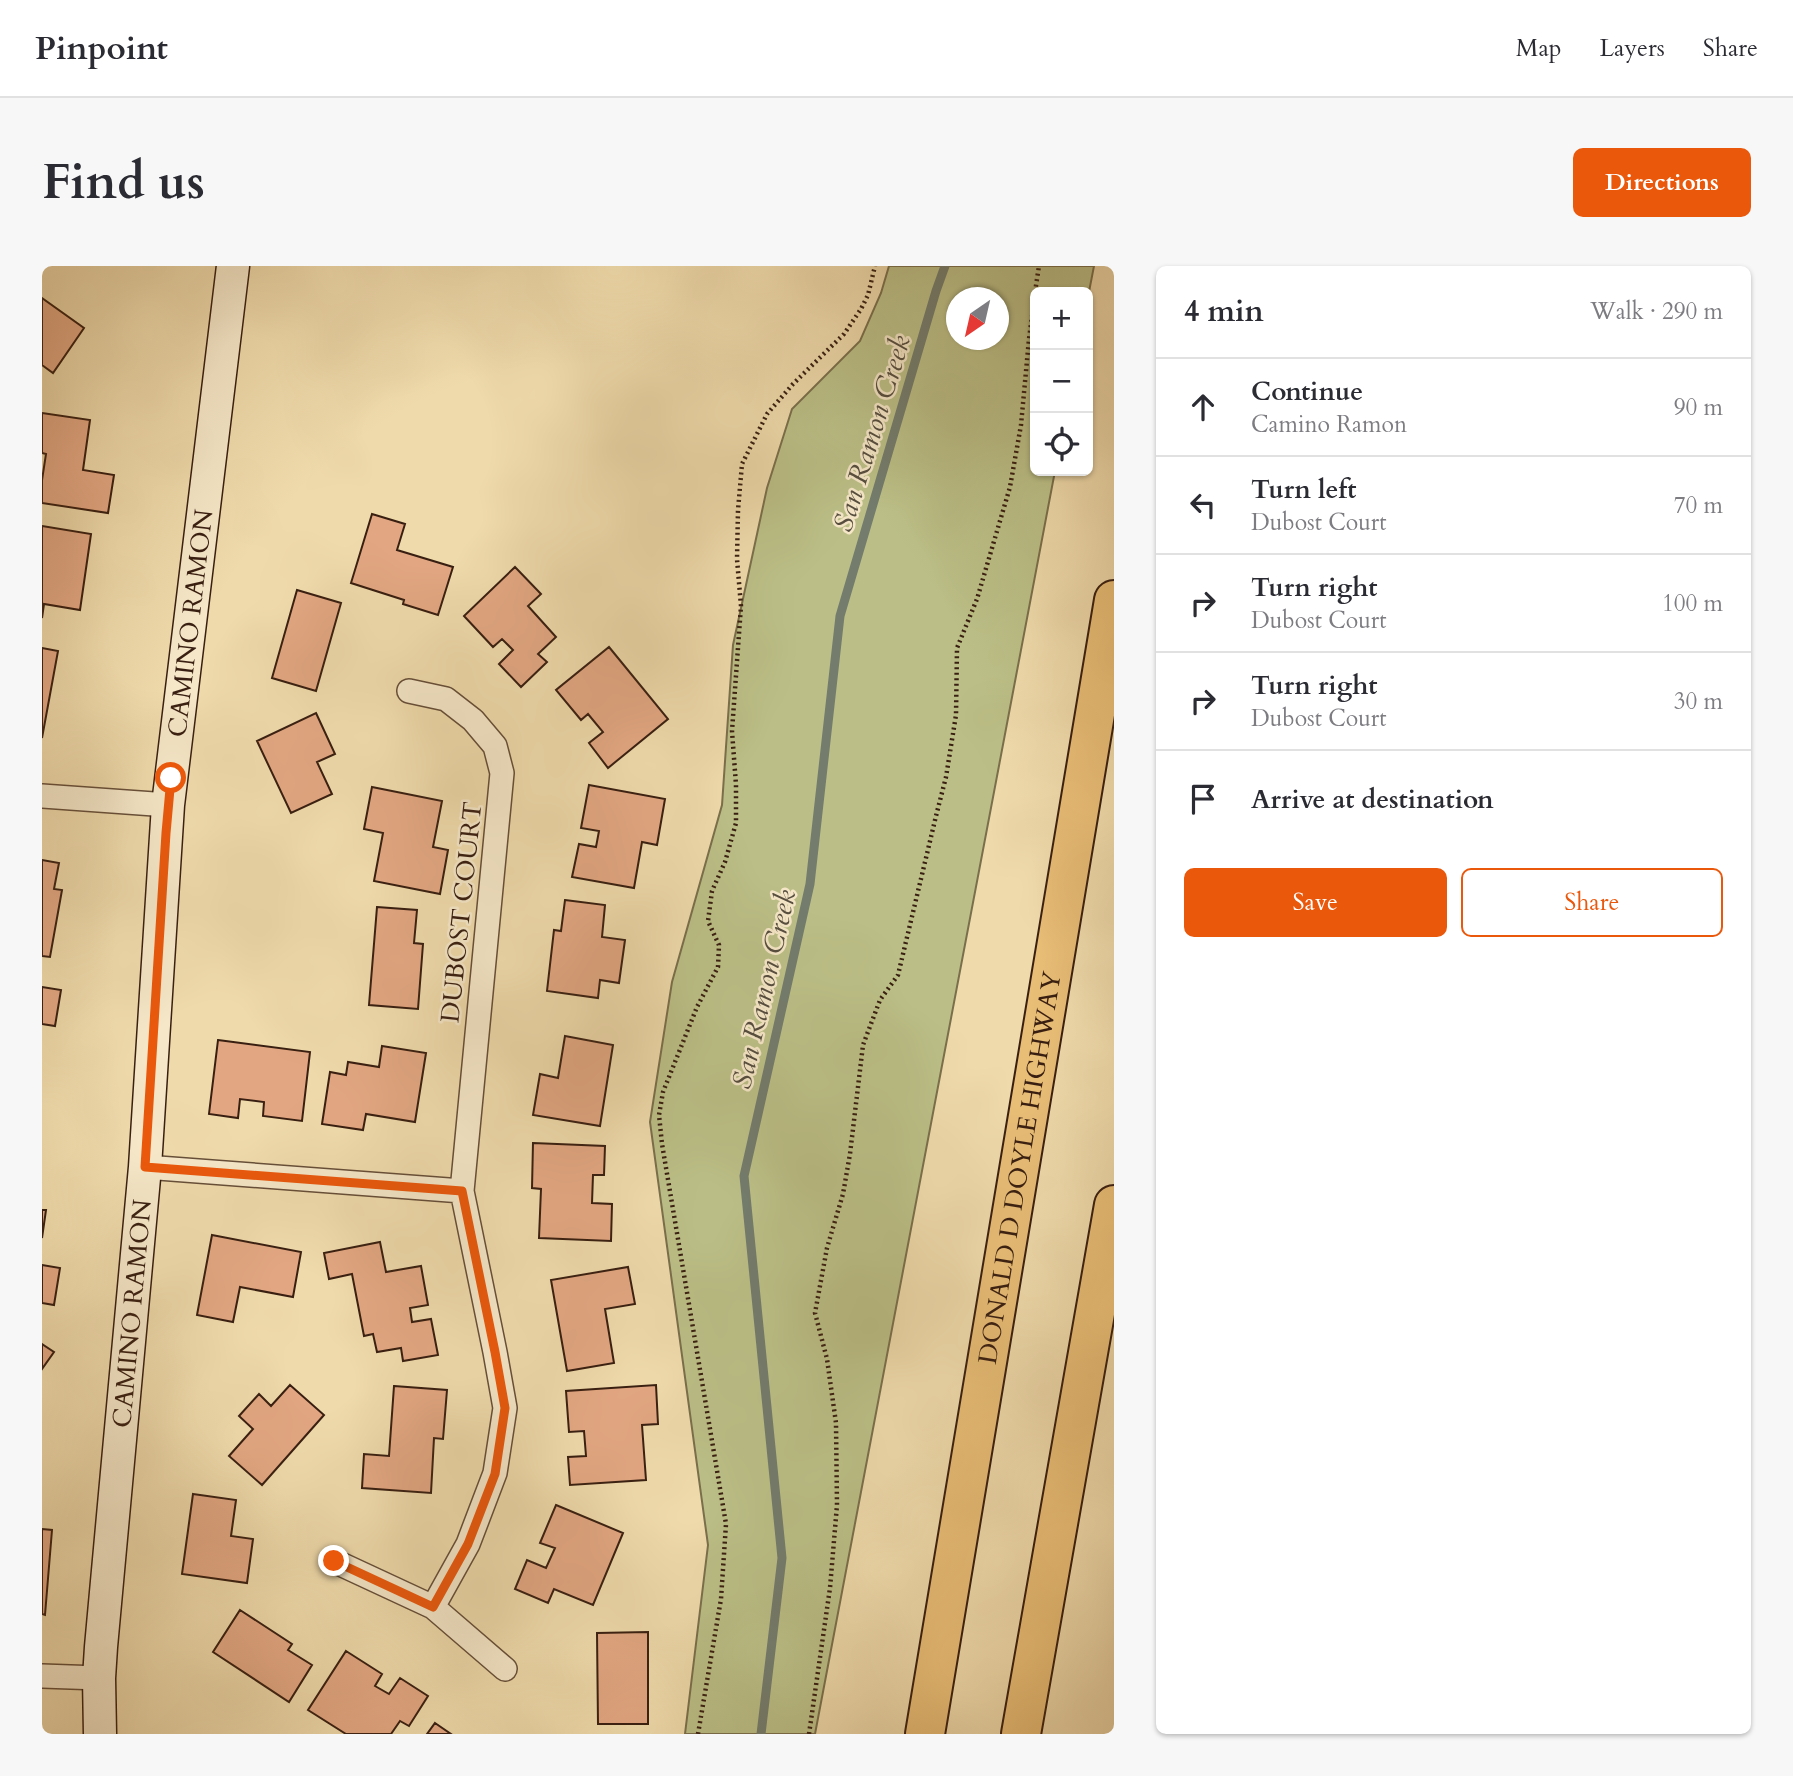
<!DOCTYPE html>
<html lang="en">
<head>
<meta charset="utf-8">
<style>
  :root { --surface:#fff; --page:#f7f7f7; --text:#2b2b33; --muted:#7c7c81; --line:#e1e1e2; --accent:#ea580c }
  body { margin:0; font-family:Cardo,serif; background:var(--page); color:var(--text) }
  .controls { position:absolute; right:21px; top:21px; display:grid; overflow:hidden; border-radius:10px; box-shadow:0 2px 5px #0004 }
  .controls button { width:63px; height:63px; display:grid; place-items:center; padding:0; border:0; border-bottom:2px solid var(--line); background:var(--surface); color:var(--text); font:35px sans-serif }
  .compass { position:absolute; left:904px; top:21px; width:63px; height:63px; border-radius:50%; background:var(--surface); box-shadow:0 2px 5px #0004; rotate:214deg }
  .stop { position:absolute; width:21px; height:21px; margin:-16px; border:5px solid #ea580c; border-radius:50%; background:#fff }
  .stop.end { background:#ea580c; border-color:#fff; box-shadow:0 2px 7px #0008 }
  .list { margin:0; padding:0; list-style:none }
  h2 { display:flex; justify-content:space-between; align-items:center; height:91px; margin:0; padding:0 28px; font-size:30px }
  h2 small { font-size:23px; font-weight:400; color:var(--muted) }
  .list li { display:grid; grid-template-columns:46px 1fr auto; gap:21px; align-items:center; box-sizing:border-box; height:98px; padding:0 28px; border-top:2px solid var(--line) }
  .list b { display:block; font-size:26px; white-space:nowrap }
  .list p { margin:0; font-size:23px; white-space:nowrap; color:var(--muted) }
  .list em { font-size:23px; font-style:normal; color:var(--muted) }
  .actions { display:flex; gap:14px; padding:21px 28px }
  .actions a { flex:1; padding:16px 0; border:2px solid var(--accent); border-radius:10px; text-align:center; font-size:24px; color:var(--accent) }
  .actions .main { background:var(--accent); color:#fff }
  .icon { flex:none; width:38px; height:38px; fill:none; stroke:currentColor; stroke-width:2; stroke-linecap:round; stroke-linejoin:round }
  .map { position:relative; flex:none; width:1072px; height:1468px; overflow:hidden; border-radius:10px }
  header { display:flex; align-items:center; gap:42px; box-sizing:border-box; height:98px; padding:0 35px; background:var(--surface); border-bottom:2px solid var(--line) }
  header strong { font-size:33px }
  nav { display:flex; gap:38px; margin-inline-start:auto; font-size:24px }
  .intro { display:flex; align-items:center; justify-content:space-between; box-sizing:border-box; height:168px; padding:0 42px }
  h1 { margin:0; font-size:49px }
  .button { padding:18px 32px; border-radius:10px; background:var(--accent); color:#fff; font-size:24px; font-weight:700 }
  main { display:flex; gap:42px; padding:0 42px }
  aside { flex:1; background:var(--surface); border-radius:10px; box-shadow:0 2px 5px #0004 }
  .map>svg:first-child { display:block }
  .green { fill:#bbbf87; stroke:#7a6f4c; stroke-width:2; fill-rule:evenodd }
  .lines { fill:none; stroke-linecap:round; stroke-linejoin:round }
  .stream { stroke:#737c6d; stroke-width:9 }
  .building { fill:#e2a782; stroke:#391f11; stroke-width:2 }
  .street-casing { stroke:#664e38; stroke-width:26 }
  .secondary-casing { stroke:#391f11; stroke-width:35 }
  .highway-casing { stroke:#391f11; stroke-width:42 }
  .path { stroke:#391f11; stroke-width:4.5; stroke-dasharray:2 3.5; stroke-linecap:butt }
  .street { stroke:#f5e7c8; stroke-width:23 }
  .secondary { stroke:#f5e7c8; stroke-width:32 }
  .highway { stroke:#e8bd76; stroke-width:38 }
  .route { stroke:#ea580c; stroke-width:9 }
  .labels { text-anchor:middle; stroke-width:5; stroke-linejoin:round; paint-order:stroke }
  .street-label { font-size:26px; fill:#391f11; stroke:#f5e7c8 }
  .water-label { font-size:28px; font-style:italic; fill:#564e3f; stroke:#f5e7c8 }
</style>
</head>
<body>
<header>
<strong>Pinpoint</strong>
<nav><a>Map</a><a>Layers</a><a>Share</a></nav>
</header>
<div class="intro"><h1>Find us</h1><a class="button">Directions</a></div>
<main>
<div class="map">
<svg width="1072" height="1468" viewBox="0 0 1072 1468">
  <rect width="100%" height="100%" fill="#efdaab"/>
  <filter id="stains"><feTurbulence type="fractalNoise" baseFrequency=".00286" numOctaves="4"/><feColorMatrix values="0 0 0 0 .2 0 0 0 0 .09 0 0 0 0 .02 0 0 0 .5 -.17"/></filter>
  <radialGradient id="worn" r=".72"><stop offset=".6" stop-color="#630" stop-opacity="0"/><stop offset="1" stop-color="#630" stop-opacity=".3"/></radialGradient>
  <!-- green -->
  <path class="green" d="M847,0H1052L1046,31V26H993V205H1013L773,1468H643L666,1279L608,856L630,716L680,539L691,379L725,222L750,143L818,75L839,27ZM915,32H957V74H915Z"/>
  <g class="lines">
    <!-- stream -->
    <path class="stream" d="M719,1468L740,1292L702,910L768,618L798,350L894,25L903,0"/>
  </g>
  <!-- building -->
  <path class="building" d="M0,32L42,62L11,107L0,99Z
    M0,147L48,154L41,204L72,209L66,247L0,237V214L4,188L0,187Z
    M330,248L363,258L355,284L411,301L396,349L361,338L362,334L309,317Z
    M0,260L49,268L38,344L2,338L0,352Z
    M473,301L499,328L486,340L514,371L496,388L505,396L479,421L457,398L471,384L460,373L451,381L422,350Z
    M255,324L299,337L274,425L230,412Z
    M567,381L626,453L566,502L547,477L561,466L546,448L539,454L514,424Z
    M0,382L16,385L0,472Z
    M274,447L293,488L275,496L290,528L249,547L215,475Z
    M547,519L623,533L615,579L600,576L592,622L530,611L537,578L554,581L557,565L539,562Z
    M330,521L400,535L391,581L406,584L398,628L332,615L341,567L322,563Z
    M0,594L17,597L12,623L20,624L8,691L0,690Z
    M523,634L563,639L560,671L583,674L577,717L558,714L556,732L505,725L512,664L519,665Z
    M335,641L375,644L372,677L381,678L376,743L327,739Z
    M0,721L19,724L13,760L0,758Z
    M523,770L571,779L558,860L491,849L498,808L516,812Z
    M176,774L268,786L260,855L221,850L222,836L198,833L196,852L167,848Z
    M340,780L384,787L373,856L324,848L321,864L280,858L288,806L304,809L306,796L337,801Z
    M491,877L563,880L562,909H551L550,937L570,938L569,975L497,972L499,923L490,922Z
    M0,944H4L0,972Z
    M170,969L259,986L251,1031L198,1021L191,1056L155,1049Z
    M338,976L344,1006L379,1000L386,1039L368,1042L370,1056L389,1053L396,1089L361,1095L359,1082L335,1086L331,1068L322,1070L310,1008L287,1013L282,987Z
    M0,999L18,1002L12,1039L0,1037Z
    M586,1001L593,1038L563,1043L572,1097L525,1105L509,1014Z
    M0,1078L12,1086L0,1103Z
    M248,1119L282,1149L220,1219L187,1190L211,1163L197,1150L217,1128L229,1140Z
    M614,1119L616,1158L600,1159L604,1214L528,1219L526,1191L544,1190L542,1165L527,1166L524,1125Z
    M352,1120L405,1124L401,1173L392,1172L389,1227L320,1222L322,1188L347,1190Z
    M151,1228L194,1234L189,1270L211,1273L205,1317L140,1308Z
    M514,1239L581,1267L551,1339L512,1323L506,1337L473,1323L485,1294L504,1302L513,1282L498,1277Z
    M0,1263L10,1264L3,1349L0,1348Z
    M198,1344L250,1378L246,1384L270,1399L247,1436L171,1386Z
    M606,1366V1458H556L555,1367Z
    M304,1385L340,1408L333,1420L347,1428L358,1412L386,1430L367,1460L358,1455L349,1468H304L266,1444Z
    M393,1457L409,1468H385Z"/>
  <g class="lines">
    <!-- street casing -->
    <g class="street-casing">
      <path id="street" d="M367,425L404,433L431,454L453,480L460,507L420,925L453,1086L463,1142L453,1207L426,1278L391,1341
        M0,530L126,539
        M103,901L420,925
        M292,1295L391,1341L463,1403
        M0,1410L57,1412"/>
    </g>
    <!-- secondary casing -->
    <g class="secondary-casing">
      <g id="secondary">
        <path id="s1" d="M58,1468L57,1412L59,1381L103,901L126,539L191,0"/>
      </g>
    </g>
    <!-- highway casing -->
    <g class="highway-casing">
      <g id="highway">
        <path id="s2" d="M883,1468L1072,334"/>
        <path d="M979,1468L1072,939"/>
      </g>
    </g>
    <!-- path -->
    <path class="path" d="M993,26L997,0
      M656,1468L679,1333L684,1258L620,878L617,849L621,826L655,741L676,701L677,679L666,655L670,625L683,596L694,557V519L690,465L699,340L695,293L696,244L700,198L725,148L751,118L802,68L819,43L826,29L833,0
      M767,1468L788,1322L795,1239L794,1157L785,1093L773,1047L785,982L801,928L808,888L821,779L838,734L856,709L894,550L904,511L914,449L915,382L935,333L968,221L979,159L987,73L993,28"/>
    <!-- street -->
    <use href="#street" class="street"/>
    <!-- secondary -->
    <use href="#secondary" class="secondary"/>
    <!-- highway -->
    <use href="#highway" class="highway"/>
  </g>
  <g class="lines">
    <!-- route -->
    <path class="route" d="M129,512L124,567L103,901L420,925L453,1086L463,1142L453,1208L426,1278L391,1341L292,1295"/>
  </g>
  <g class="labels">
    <!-- street labels -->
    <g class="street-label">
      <text dy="9" stroke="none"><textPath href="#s1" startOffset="1115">CAMINO RAMON</textPath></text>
      <text transform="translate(419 646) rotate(-84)" y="9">DUBOST COURT</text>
      <text dy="9" stroke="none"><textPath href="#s2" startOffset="574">DONALD D DOYLE HIGHWAY</textPath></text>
      <text dy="9" stroke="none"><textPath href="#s1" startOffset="422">CAMINO RAMON</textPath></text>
    </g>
    <!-- water labels -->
    <g class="water-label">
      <text transform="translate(829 167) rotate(-73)" y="10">San Ramon Creek</text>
      <text transform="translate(721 723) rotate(-77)" y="10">San Ramon Creek</text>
    </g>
  </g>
  <rect width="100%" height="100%" filter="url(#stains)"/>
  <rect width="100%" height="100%" fill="url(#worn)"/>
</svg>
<div class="controls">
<button>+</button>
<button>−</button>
<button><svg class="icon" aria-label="locate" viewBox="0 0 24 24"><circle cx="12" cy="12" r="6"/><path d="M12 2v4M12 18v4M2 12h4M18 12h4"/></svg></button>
</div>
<svg class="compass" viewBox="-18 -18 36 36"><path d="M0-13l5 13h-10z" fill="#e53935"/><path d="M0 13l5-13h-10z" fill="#7c7c81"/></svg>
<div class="stop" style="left:129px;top:512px"></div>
<div class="stop end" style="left:292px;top:1295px"></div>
</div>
<aside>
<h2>4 min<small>Walk · 290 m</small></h2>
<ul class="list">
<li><svg class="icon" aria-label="ahead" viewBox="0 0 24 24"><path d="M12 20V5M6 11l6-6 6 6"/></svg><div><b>Continue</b><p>Camino Ramon</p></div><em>90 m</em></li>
<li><svg class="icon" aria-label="left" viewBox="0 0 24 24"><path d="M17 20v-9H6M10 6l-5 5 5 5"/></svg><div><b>Turn left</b><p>Dubost Court</p></div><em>70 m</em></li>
<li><svg class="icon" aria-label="right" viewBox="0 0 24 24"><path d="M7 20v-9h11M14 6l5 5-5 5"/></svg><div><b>Turn right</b><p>Dubost Court</p></div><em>100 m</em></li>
<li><svg class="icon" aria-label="right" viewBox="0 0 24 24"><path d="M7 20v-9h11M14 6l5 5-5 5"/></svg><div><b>Turn right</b><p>Dubost Court</p></div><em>30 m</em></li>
<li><svg class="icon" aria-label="arrive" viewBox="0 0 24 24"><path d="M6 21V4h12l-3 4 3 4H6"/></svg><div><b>Arrive at destination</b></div></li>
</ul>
<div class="actions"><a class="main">Save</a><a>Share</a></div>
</aside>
</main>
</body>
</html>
